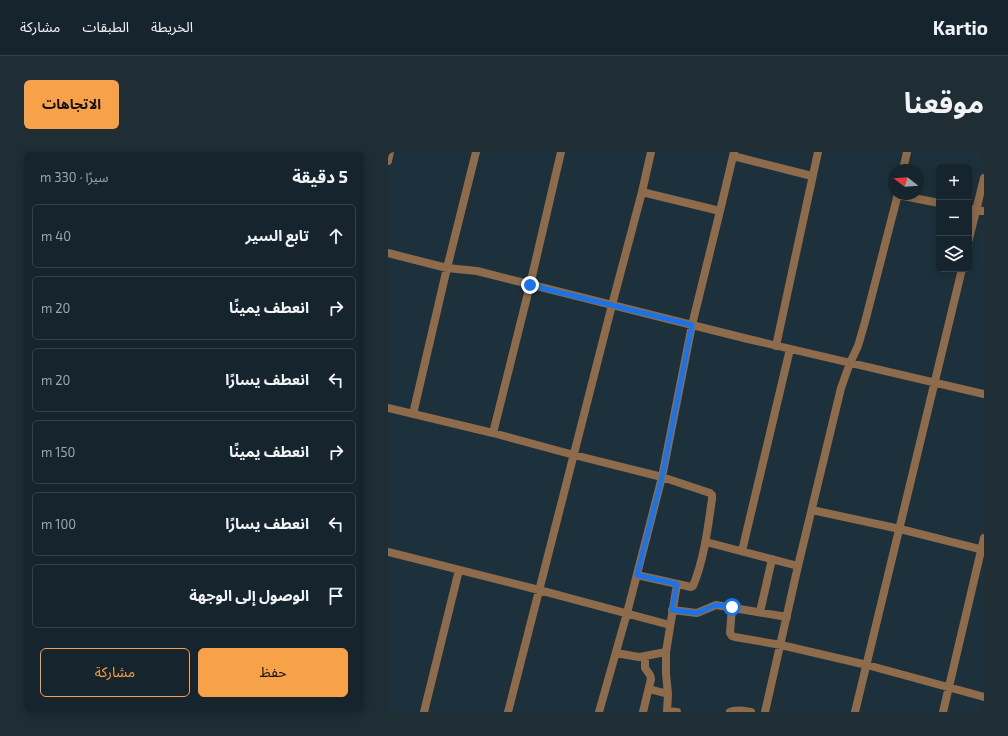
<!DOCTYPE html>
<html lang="ar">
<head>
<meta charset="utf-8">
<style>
  :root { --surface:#16252d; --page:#1f2d35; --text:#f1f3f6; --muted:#9ea5aa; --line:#354249; --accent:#f7a149 }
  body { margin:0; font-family:"Exo 2","Noto Sans Arabic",sans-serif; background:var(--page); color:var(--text); direction:rtl }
  .controls { position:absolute; right:12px; top:12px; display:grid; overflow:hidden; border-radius:6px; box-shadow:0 2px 10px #0003 }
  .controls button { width:36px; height:36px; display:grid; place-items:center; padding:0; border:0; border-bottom:1px solid var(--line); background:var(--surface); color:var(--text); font:20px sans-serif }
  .compass { position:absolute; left:500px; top:12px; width:36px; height:36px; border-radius:50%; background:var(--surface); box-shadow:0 2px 10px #0003; rotate:287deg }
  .stop { position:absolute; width:12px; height:12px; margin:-9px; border:3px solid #1a73e8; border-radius:50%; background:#fff }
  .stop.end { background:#1a73e8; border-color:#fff; box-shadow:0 1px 4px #0008 }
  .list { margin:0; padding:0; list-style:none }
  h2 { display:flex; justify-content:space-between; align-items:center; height:52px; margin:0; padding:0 16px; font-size:17px }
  h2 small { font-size:13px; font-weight:400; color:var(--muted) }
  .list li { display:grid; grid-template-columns:26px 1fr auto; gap:12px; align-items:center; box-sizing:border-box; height:64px; margin:0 8px 8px; padding:0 8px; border:1px solid var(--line); border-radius:6px }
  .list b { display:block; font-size:15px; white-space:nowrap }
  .list em { font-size:13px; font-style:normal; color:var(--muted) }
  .actions { display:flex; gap:8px; padding:12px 16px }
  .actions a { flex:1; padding:9px 0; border:1px solid var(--accent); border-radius:6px; text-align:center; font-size:14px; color:var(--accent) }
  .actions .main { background:var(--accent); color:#111 }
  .icon { flex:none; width:22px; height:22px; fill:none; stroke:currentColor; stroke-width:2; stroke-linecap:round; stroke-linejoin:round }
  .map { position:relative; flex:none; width:596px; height:560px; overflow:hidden; direction:ltr; border-radius:6px }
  header { display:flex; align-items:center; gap:24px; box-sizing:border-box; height:56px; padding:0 20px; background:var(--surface); border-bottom:1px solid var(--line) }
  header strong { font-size:19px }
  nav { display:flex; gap:22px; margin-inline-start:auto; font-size:14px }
  .intro { display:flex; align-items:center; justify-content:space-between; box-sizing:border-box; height:96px; padding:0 24px }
  h1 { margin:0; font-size:28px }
  .button { padding:10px 18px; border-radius:6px; background:var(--accent); color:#111; font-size:14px; font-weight:700 }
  main { display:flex; gap:24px; padding:0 24px }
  aside { flex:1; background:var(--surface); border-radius:6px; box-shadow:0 2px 10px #0003 }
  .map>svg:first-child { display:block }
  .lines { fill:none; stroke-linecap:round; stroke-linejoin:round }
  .street { stroke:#8e6b4a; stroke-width:8 }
  .route { stroke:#1a73e8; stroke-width:5 }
</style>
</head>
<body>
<header>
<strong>Kartio</strong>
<nav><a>الخريطة</a><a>الطبقات</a><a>مشاركة</a></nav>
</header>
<div class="intro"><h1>موقعنا</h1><a class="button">الاتجاهات</a></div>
<main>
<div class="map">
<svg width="596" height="560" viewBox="0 0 596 560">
  <rect width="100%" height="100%" fill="#1d313c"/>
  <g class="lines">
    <!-- street -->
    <path class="street" d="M345,4L424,24
      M0,9L2,0
      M515,18L519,0
      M254,40L332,59
      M510,43L551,51
      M581,57L596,59
      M581,87L596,26
      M0,101L59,116L89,119L360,187L596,242
      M388,194L430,0
      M0,256L105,281L186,303L274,325L322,341L324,343V347C320,375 316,408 305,434L303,435L249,423
      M25,262L59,116L88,0
      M105,281L142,133L173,0
      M424,358L512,377L596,398
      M318,390L410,414
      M354,399L402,197
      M0,400L151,438L282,473
      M344,455L342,481L344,484L347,485L393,493L479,513L596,545
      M284,458L309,461L328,453L399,465
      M372,460L384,407
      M228,501L251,505L257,504L278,500
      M261,537L280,542
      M279,559L289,560
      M36,560L71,418
      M120,560L224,153L254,40L263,0
      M211,560L239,461L274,325L304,173L332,59L346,0
      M255,560L263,527L262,523L257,516V504
      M279,560L280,542L278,522V500L289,432
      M342,560C349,557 356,559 363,560
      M377,560L410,414L453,236L462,211L470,194L477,170L510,42
      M467,560L574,117
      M555,560L596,386"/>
  </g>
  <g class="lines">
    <!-- route -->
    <path class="route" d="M142,133L304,173L274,325L249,423L289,432L284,458L309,461L328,453L344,455"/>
  </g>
</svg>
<div class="controls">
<button>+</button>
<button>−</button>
<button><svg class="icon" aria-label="layers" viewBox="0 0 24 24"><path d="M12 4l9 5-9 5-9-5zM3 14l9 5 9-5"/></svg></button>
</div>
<svg class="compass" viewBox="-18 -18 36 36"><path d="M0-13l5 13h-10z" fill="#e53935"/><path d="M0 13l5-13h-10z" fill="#9ea5aa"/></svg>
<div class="stop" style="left:344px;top:455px"></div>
<div class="stop end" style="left:142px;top:133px"></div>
</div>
<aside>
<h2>5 دقيقة<small>سيرًا · 330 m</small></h2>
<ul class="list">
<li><svg class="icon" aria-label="ahead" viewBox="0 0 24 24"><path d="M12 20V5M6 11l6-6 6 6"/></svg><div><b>تابع السير</b></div><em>40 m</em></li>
<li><svg class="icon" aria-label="right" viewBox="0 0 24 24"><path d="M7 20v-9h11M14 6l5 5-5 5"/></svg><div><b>انعطف يمينًا</b></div><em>20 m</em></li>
<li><svg class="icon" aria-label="left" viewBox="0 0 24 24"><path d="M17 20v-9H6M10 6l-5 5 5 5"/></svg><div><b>انعطف يسارًا</b></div><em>20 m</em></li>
<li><svg class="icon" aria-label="right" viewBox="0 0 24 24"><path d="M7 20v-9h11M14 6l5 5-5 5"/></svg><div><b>انعطف يمينًا</b></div><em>150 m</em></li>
<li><svg class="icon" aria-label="left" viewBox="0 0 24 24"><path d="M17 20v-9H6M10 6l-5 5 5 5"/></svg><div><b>انعطف يسارًا</b></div><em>100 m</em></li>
<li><svg class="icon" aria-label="arrive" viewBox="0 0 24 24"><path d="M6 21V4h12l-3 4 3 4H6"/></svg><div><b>الوصول إلى الوجهة</b></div></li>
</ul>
<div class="actions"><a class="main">حفظ</a><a>مشاركة</a></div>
</aside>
</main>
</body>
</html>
